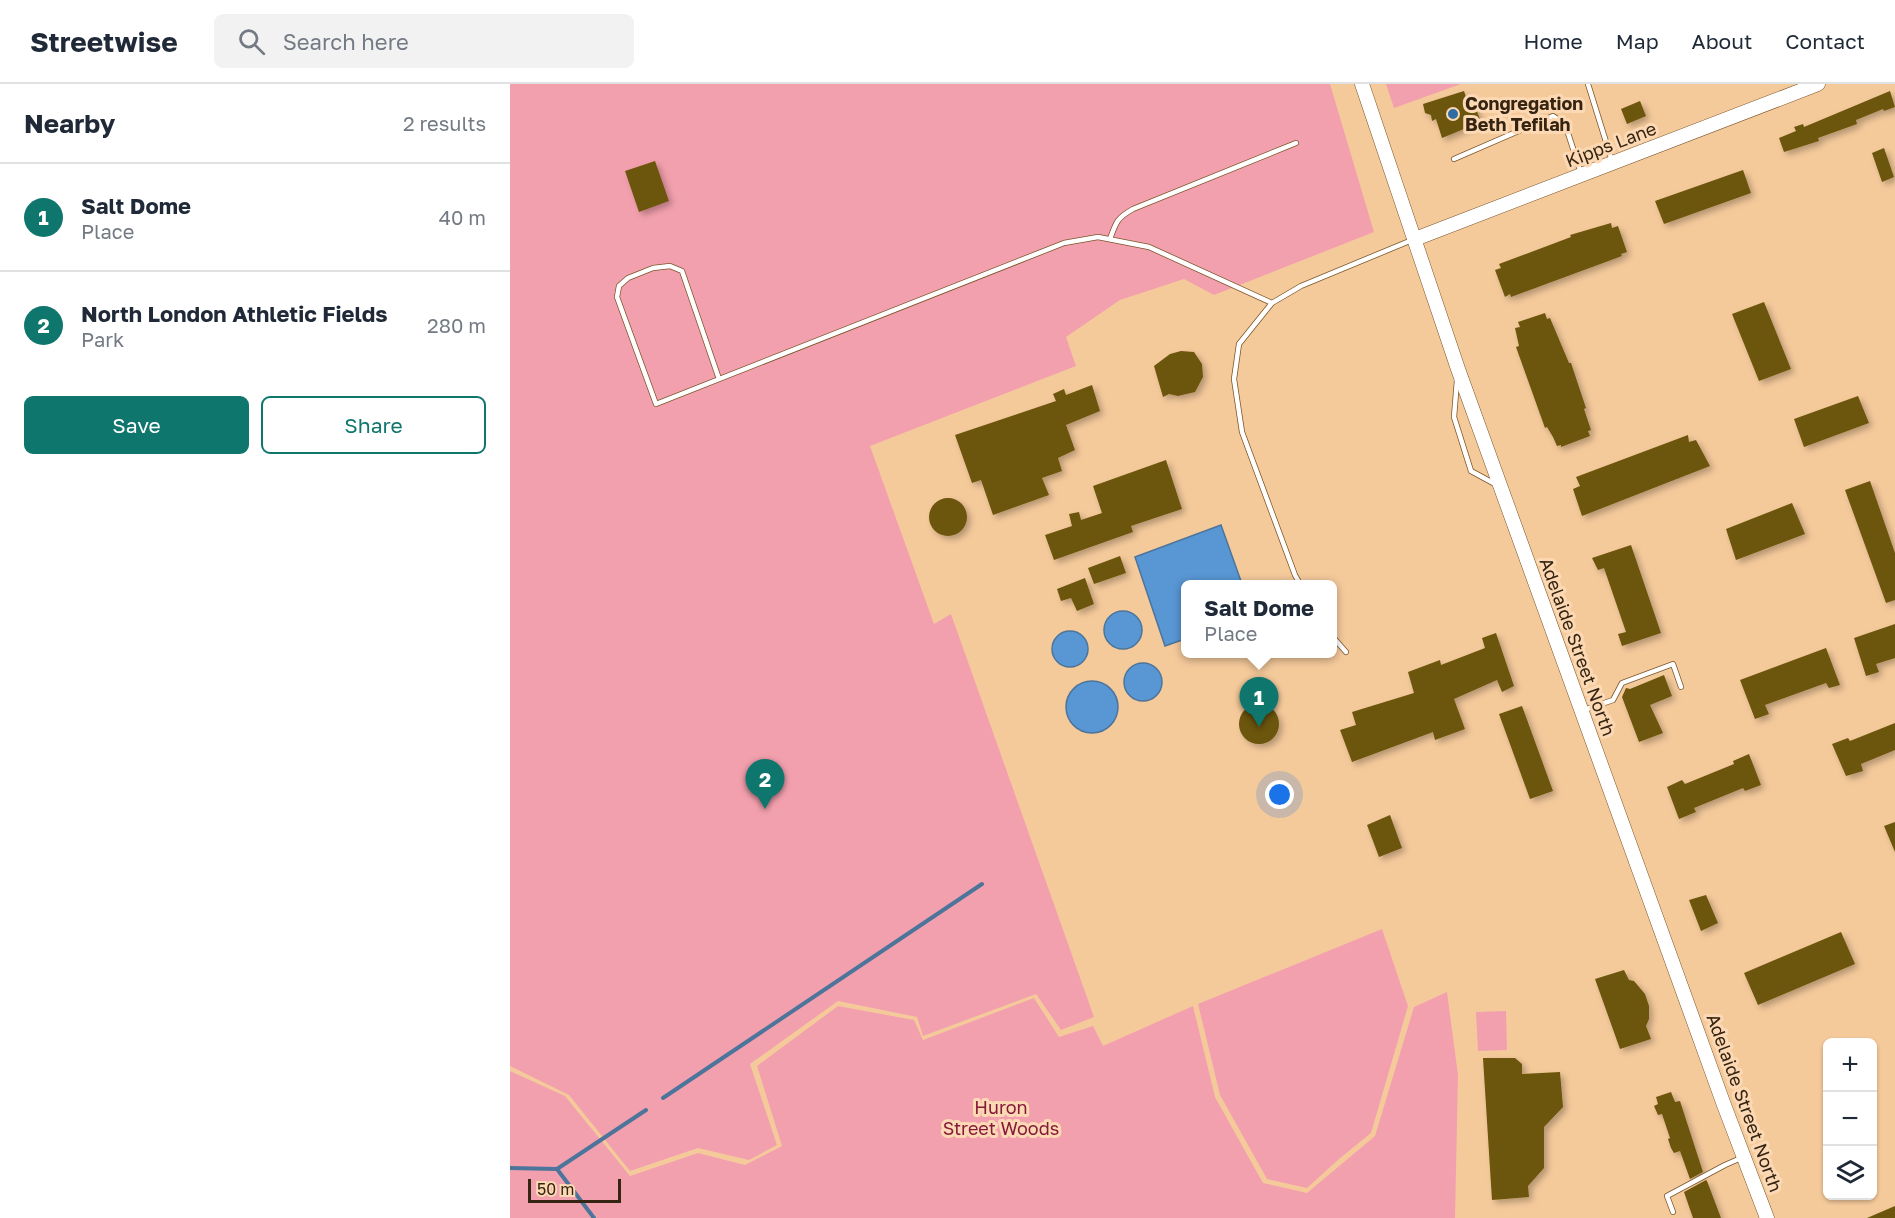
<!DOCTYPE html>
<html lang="en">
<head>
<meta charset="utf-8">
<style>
  :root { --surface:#fff; --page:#f2f2f3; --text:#1f2937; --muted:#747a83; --line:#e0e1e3; --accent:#0f766e }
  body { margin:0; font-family:"Golos Text",sans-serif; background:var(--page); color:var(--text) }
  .controls { position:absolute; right:18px; bottom:18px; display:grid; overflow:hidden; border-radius:9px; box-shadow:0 2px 4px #0004 }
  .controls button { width:54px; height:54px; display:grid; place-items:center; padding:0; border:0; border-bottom:2px solid var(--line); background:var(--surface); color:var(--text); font:30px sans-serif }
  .scale { position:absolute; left:18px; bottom:15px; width:93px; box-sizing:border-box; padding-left:6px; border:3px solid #342411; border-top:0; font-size:16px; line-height:21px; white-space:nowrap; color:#342411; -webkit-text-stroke:4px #fcd9b4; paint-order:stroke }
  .you { position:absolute; left:770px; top:711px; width:21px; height:21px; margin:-15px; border:4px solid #fff; border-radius:50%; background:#1a73e8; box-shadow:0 0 0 9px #1a73e833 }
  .badge { display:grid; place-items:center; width:39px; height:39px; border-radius:50%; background:var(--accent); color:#fff; font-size:20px; font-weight:700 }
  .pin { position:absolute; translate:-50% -50px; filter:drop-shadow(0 2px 3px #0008) }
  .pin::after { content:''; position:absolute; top:32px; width:21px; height:18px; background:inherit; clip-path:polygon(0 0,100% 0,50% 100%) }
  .popup { position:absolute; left:671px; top:496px; width:156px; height:78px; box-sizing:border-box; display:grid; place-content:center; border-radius:9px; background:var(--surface); filter:drop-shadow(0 2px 4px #0005); font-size:20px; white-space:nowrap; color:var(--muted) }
  .popup b { font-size:22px; color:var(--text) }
  .popup::after { content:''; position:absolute; left:50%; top:100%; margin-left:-12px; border:12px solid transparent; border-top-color:var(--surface) }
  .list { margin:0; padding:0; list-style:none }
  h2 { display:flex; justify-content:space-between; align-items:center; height:78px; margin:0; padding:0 24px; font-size:26px }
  h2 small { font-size:20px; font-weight:400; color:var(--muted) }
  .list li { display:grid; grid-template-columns:39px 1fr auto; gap:18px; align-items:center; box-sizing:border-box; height:108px; padding:0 24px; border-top:2px solid var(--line) }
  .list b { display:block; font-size:22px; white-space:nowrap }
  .list p { margin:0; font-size:20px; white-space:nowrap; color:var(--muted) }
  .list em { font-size:20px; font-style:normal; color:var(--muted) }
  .actions { display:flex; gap:12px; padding:18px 24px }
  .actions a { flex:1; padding:14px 0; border:2px solid var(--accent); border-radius:9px; text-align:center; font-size:21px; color:var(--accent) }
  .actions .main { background:var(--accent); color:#fff }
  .icon { flex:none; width:33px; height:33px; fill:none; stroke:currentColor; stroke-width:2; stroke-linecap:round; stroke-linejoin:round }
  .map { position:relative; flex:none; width:1385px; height:1134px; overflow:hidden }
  header { display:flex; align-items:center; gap:36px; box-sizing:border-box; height:84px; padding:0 30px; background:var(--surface); border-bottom:2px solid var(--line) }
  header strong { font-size:28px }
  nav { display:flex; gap:33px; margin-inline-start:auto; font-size:21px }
  .search { width:420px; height:54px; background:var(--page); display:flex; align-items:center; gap:15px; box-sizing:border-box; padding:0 21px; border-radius:9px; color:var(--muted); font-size:22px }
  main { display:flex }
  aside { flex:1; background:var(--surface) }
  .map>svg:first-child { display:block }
  .green { fill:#f3a0ae }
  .water { fill:#5897d4; stroke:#4d749a; stroke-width:1.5 }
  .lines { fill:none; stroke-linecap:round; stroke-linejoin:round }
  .stream { stroke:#4d749a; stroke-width:4 }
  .building { fill:#6c550a; filter:url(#shadow) }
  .lane-casing { stroke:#7b5528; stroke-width:6 }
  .secondary-casing { stroke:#7b5528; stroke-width:15 }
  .lane { stroke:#fff; stroke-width:4.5 }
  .secondary { stroke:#fff; stroke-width:14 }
  .poi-dot { fill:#2e6ca3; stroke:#fcd9b4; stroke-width:2 }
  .labels { text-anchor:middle; stroke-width:6; stroke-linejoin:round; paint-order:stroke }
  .poi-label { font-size:18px; font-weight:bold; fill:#342411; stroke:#fcd9b4; text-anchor:start }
  .street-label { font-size:18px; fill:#342411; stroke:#fcd9b4 }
  .park-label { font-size:18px; fill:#84193a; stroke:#fcd9b4 }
</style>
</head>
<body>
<header>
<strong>Streetwise</strong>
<div class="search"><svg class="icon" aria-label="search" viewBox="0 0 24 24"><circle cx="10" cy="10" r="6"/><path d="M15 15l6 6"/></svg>Search here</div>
<nav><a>Home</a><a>Map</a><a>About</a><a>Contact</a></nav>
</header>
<main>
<aside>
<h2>Nearby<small>2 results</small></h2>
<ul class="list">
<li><span class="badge">1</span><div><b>Salt Dome</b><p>Place</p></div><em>40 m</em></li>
<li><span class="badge">2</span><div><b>North London Athletic Fields</b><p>Park</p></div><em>280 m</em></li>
</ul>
<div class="actions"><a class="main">Save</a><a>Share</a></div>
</aside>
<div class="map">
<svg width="1385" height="1134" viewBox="0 0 1385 1134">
  <defs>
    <filter id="shadow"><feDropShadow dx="3.5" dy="3.5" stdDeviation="3" flood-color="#0004"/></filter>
  </defs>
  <rect width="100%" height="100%" fill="#f5ca9b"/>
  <!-- green -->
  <path class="green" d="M0,0H820L864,148L704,211L674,195L610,216L556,253L566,282L360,362L424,540L441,530L584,933L551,946L526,910L413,952L407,933L328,917L240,980L267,1061L239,1076L188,1064L120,1087L59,1011L0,982Z
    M876,0H951L884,24Z
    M872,845L898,922L861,1049L829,1075L797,1104L757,1095L710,1011L688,920Z
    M937,908L948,991L945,1134H0V987L55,1012L120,1092L188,1069L235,1081L272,1062L247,982L328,922L404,936L413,956L524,914L549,953L583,942L593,962L683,922L705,1013L753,1099L797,1109L865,1052L904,923Z
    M996,927L997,966L968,967L966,928Z"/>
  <!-- water -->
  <path class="water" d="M711,441L732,500H676L675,555L655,562L625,473Z
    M594 546a19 19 0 1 1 38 0a19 19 0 1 1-38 0Z
    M542 565a18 18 0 1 1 36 0a18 18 0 1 1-36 0Z
    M614 598a19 19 0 1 1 38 0a19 19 0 1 1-38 0Z
    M556 623a26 26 0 1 1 52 0a26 26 0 1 1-52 0Z"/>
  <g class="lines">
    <!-- stream -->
    <path class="stream" d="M153,1014L472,800
      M0,1084L47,1085L136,1026
      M47,1085L84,1134"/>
  </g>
  <!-- building -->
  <path class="building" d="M954,7L958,19L963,17L971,38L932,54L926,35L922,37L921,31L915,29L913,20Z
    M1380,7L1385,23L1374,27L1373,25L1346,36L1347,40L1308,54L1309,57L1274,68L1269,54L1286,47L1284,43L1293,40L1294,43Z
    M1130,17L1136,32L1117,40L1111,25Z
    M1374,64L1384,93L1372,98L1362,69Z
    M145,77L159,117L129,128L115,87Z
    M1233,86L1241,109L1154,140L1145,117Z
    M1101,139L1102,144L1108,142L1117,168L1111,170L1112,172L1001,213L1000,210L995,213L985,186L991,184L989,180L1061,153L1060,151Z
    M1254,218L1281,285L1249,297L1222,230Z
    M1035,229L1037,235L1040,234L1059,279H1061L1076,324L1074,325L1081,346L1078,347L1080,352L1051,363V361L1047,362L1043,353L1037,343L1035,344L1006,263L1009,262L1005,244L1010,243L1008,238Z
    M671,267L684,268L692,280L693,293L685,308L668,312L659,310L653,313L644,282L660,270Z
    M582,301L590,327L556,341L565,366L548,374L552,387L532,394L539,411L483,431L471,396L462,399L445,351L546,317L543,310L554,305L556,311Z
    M1348,312L1359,339L1294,363L1284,335Z
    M1178,351L1179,358L1186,356L1200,382L1072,432L1063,405L1070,402L1066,393Z
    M656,376L672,425L621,442L623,448L544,476L535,451L562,442L559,430L569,428L571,436L592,429L583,402Z
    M1360,397L1385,469V516L1376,519L1335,406Z
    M419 433a19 19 0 1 1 38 0a19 19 0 1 1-38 0Z
    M1282,419L1295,450L1226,476L1216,445Z
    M1121,461L1151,549L1112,562L1108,550L1116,548L1094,484L1088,486L1082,474Z
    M610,472L616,489L584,500L578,484Z
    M575,494L584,520L567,527L561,514L551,517L547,505Z
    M1385,540V574L1366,580L1369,588L1356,592L1344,554Z
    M986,549L1004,602L992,608L987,596L944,615L955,645L925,656L923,648L842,678L830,646L846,641L842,628L904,609L898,588L930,576L931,581L975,564L972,554Z
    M1316,564L1330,601L1319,604L1316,599L1255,621L1259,630L1245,635L1230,596Z
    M1154,591L1162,612L1140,621L1153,649L1129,658L1112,613L1116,604L1120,605Z
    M729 640a20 20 0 1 1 40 0a20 20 0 1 1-40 0Z
    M1012,622L1043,707L1020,715L989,630Z
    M1385,639V666L1351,680L1353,687L1336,692L1322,660L1338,654L1340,657Z
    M1239,670L1251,701L1235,707L1233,704L1184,724L1186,728L1169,735L1157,703L1172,696L1175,700L1224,680L1223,677Z
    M880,731L892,764L869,773L857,741Z
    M1385,738V768L1374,742Z
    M1196,811L1208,839L1191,847L1179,816Z
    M1331,848L1345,880L1248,921L1234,889Z
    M1114,886L1119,896L1124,897L1135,910L1139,922V935L1136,942L1141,955L1110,965L1085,895Z
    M973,974H1005L1012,980V990L1050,988L1053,1023L1034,1043V1084L1018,1102L1019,1113L982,1116Z
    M1161,1008L1165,1018L1170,1017L1193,1088L1180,1095L1170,1067L1164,1069L1161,1064L1158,1055L1160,1054L1152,1030L1148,1031L1144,1022L1148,1020L1146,1013Z
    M1196,1096L1197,1097L1211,1134H1183L1174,1108Z
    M1385,1122V1134H1357Z"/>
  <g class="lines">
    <!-- lane casing -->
    <g class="lane-casing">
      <path id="lane" d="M1078,0L1102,77
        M944,75L1043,32L1055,40L1071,89
        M600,155C606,138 607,134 623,125L786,59
        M209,295L172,187L160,182L143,184L118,194L109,202L107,213L146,320L554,159L588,153L639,163L762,219
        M947,296L944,333L961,387L985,400
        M790,500L785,491L732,348L724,295L729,260L762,219L791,202L902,156
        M822,552L836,568
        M1074,626L1103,616L1112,599L1163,580L1171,603
        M1163,1128L1157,1112L1215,1081L1231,1074"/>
    </g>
    <!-- secondary casing -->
    <g class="secondary-casing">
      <path id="secondary" d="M852,0L948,285L1214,1021L1257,1134
        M905,155L1308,0"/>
    </g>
    <!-- lane -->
    <use href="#lane" class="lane"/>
    <!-- secondary -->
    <use href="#secondary" class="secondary"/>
  </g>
  <!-- markers -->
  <circle class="poi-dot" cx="943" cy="30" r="6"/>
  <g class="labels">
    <!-- poi labels -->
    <g class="poi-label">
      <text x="955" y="26">Congregation<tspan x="955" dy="21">Beth Tefilah</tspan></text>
    </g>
    <!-- street labels -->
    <g class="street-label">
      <text transform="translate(1101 61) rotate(-21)" y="6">Kipps Lane</text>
      <text transform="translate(1067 563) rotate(70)" y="6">Adelaide Street North</text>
      <text transform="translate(1234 1019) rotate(70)" y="6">Adelaide Street North</text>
    </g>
    <!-- park labels -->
    <g class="park-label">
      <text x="491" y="1030">Huron<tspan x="491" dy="21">Street Woods</tspan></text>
    </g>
  </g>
</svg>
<div class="controls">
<button>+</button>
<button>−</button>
<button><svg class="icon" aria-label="layers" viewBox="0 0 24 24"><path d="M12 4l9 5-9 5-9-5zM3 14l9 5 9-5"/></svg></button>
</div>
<div class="scale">50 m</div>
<div class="you"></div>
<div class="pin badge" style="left:749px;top:643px">1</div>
<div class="popup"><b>Salt Dome</b>Place</div>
<div class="pin badge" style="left:255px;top:725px">2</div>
</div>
</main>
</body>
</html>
